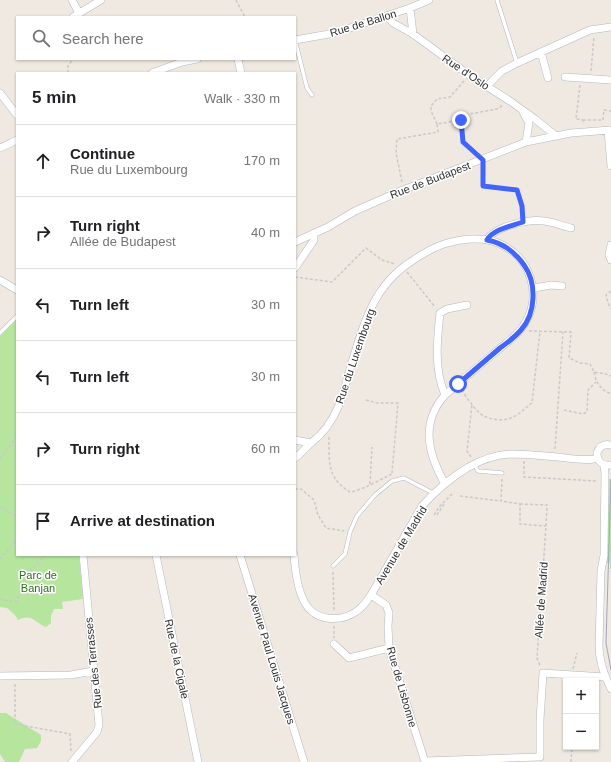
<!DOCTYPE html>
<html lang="en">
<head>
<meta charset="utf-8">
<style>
  :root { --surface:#fff; --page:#f6f6f6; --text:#202124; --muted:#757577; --line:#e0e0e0 }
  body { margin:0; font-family:Helvetica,sans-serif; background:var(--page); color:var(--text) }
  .controls { position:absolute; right:12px; bottom:12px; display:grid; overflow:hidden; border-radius:0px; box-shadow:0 1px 3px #0004 }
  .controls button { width:36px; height:36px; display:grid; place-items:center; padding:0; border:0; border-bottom:1px solid var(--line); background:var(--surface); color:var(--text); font:20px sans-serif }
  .stop { position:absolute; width:12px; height:12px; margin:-9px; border:3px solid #4264fb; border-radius:50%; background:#fff }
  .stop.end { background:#4264fb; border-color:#fff; box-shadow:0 1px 4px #0008 }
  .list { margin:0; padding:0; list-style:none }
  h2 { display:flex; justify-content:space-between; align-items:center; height:52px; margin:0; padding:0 16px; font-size:17px }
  h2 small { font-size:13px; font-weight:400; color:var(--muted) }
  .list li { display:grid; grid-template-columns:26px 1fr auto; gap:12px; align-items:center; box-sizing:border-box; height:72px; padding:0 16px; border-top:1px solid var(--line) }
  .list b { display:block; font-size:15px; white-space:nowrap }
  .list p { margin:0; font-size:13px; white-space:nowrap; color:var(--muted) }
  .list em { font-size:13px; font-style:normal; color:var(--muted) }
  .icon { flex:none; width:22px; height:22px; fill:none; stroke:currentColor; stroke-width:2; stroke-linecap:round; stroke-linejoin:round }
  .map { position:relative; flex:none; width:611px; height:762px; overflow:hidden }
  .search { position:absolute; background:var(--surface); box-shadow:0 1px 3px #0004; left:16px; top:16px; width:280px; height:44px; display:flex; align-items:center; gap:10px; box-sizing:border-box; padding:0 14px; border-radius:0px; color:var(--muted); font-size:15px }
  .panel { position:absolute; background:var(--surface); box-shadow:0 1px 3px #0004; left:16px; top:72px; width:280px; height:484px; border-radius:0px }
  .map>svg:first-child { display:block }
  .green { fill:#b6e59e }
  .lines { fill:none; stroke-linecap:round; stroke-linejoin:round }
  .lane-casing { stroke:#b4b7c1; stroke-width:4.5 }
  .street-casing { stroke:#b4b7c1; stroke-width:8 }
  .path { stroke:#c9c9c9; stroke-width:1.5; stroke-dasharray:3 2; stroke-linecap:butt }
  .lane { stroke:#fff; stroke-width:3.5 }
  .street { stroke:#fff; stroke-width:7 }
  .tram { stroke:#a3a6b8; stroke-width:1 }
  .route { stroke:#4264fb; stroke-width:5 }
  .labels { text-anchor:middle; stroke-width:3; stroke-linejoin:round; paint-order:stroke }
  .street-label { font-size:11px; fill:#2e2e2e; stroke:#fff }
  .park-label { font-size:11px; fill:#2c6e1b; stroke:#fff }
</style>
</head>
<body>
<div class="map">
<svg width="611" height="762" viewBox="0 0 611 762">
  <rect width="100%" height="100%" fill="#efe9e1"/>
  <!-- green -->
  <path class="green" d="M17,319V555H79L83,599L62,602L63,609H54L51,616V623L46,627C34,623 33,613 18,620L15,615L7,608L0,607V336Z
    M609,479H611V569H610V563H607Z
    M0,713H6L41,735V741L37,748L25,749L19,762H5L0,754Z"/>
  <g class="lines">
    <!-- lane casing -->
    <g class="lane-casing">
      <path id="lane" d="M497,0L517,63
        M295,40L307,88L312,95
        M0,333L17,316
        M474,464L478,471L502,473
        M333,566L345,554L350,532L357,516L375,495L392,481L404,478L433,493"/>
    </g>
    <!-- street casing -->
    <g class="street-casing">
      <path id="street" d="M72,0L79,13
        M410,8L413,34
        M387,16L393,23L413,34L469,75L510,101L535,119L556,136
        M73,17L101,0
        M295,40L335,33L410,8L429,0
        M541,52L548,78
        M238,59L241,73
        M152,73L182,62L197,59
        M565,77L611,80
        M487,86L502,71L517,63L590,30L611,27
        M0,93L17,115
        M523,112L529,123L526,142
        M608,131L611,166
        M0,148L17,140
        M487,240C495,226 529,219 544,221C553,222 562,226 571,228
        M295,242L328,227L355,211L403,190L526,142L571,133L611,130
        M611,245L609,255L611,260
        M295,268L314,240V233
        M0,280L17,290
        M534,288L551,285L562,286
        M445,395C434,370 437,340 440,313L447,309L467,305
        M295,440L311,443
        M611,445C603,443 599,447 597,453C597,462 603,466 611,465
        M295,458C301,454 305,448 311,443C323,434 333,420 339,405C343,397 345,388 347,379C361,334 369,288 412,261C422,254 432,248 444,244C460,239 482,236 498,243C531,257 543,295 524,325C518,335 506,343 498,350C480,365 462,380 445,395C420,423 428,454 445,484
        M604,465L605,474L604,555L601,571L599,646C599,661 604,675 611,689
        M156,555L198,762
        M240,555L304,762
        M294,555C295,569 298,591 305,603C315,621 340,623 357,611C363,607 367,601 371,595L422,506C445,481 476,455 512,454C527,454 543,456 558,457C568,458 588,462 597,458
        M371,595L386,605L389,613L388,626L389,648L425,762
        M334,644L349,658L389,648
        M0,676L71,675L93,671
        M425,761L540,757V720L543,673L605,677
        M72,762L97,732L99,725L83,555"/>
    </g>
    <!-- path -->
    <path class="path" d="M236,0L245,17
      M591,71L594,37
      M68,73V66L73,59
      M580,85L576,119L583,120V124
      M461,120L463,142L476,153
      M583,120H603L604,110L611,111
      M437,124L431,111V106L437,99L450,97L464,81
      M483,166V186L517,190L522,206V216
      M402,182L396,153L397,139L438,132L437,124L461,120L464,115L497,109L503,105
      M407,272L435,307
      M295,277L332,282L366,248L382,260L395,264
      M611,291L606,295L608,303L611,309
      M529,331L571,332L569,358L580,363L590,364L594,372L606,374L611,376
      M594,372C596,383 600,389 611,394
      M462,390C466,397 477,413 484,416C491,420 504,421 511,418C519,415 525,408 532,403L540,331
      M366,400L377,403H398L392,473
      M564,410L583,414L587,412L588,390L596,382
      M329,437C329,462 327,478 350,492C363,490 379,480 392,474
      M555,449L563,332
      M471,457L467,451L472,404
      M0,459L17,436
      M524,461V477L597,481
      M502,479L501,501L520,504V524L546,526
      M370,484L372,447
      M295,489H301L314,500L318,515L326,528L344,531
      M460,496L500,501
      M520,504L547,505L546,526L537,658L540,666
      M0,507L17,517
      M434,515L439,507L453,493
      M437,515L444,504
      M0,559L17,540
      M333,572L334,612
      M0,599L16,602L28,573L45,555
      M334,626V638
      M573,669L577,653
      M15,684V724L70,734L71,752
      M571,762L572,747"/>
    <!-- lane -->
    <use href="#lane" class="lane"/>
    <!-- street -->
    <use href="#street" class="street"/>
    <!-- tram -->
    <path class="tram" d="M611,479L606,643L611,670"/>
  </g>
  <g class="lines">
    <!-- route -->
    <path class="route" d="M458,384C472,372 486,360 500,348C507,343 515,337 521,330C536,313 537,283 524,265C515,252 503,243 487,240C493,229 512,226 523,222L522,206L517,190L483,186V160L463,142L461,120"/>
  </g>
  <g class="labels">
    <!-- street labels -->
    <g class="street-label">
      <text transform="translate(363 23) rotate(-17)" y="4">Rue de Ballon</text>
      <text transform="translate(466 72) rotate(34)" y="4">Rue d'Oslo</text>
      <text transform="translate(430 180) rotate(-21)" y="4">Rue de Budapest</text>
      <text transform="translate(355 356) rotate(-71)" y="4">Rue du Luxembourg</text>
      <text transform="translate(401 545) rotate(-59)" y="4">Avenue de Madrid</text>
      <text transform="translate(541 600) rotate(-86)" y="4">Allée de Madrid</text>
      <text transform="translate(177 659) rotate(78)" y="4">Rue de la Cigale</text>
      <text transform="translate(272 659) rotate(73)" y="4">Avenue Paul Louis Jacques</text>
      <text transform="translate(93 663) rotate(-96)" y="4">Rue des Terrasses</text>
      <text transform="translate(402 687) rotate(74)" y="4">Rue de Lisbonne</text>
    </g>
    <!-- park labels -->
    <g class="park-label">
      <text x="38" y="579">Parc de<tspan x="38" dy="13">Banjan</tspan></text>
    </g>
  </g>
</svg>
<div class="controls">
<button>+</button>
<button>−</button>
</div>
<div class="stop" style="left:458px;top:384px"></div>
<div class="stop end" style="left:461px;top:120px"></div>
<div class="search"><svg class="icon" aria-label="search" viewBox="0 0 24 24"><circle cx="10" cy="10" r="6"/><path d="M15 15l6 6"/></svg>Search here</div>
<section class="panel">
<h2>5 min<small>Walk · 330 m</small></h2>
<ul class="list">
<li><svg class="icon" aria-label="ahead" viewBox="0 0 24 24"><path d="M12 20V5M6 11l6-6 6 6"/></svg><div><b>Continue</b><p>Rue du Luxembourg</p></div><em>170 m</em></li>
<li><svg class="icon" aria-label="right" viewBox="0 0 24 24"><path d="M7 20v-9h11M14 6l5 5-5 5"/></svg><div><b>Turn right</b><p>Allée de Budapest</p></div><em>40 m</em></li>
<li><svg class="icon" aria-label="left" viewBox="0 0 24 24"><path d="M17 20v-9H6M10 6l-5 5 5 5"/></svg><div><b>Turn left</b></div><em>30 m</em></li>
<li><svg class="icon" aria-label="left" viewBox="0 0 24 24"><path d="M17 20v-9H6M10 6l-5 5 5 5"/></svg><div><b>Turn left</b></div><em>30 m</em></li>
<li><svg class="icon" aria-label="right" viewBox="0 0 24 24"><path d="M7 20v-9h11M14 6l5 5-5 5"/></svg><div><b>Turn right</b></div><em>60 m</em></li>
<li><svg class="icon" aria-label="arrive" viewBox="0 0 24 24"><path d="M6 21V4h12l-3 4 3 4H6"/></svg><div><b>Arrive at destination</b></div></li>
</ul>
</section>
</div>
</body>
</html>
